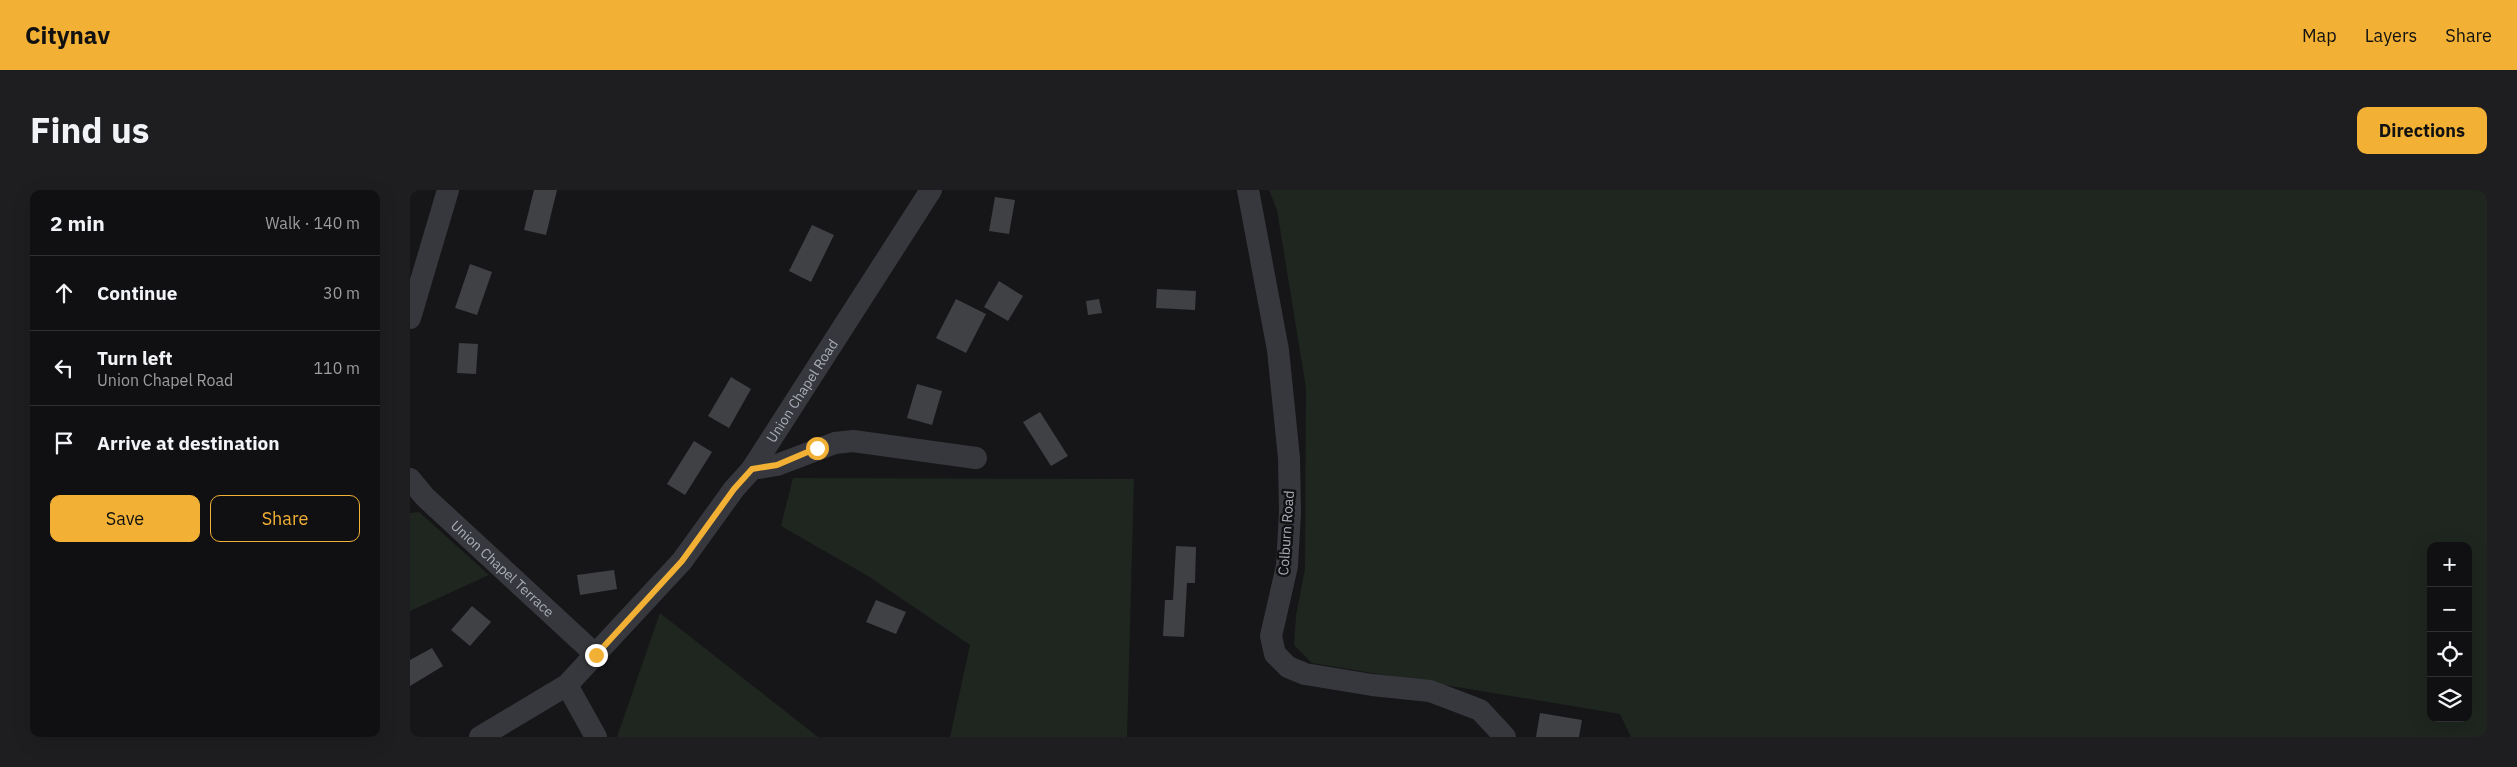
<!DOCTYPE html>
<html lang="en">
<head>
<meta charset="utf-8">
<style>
  :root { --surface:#101012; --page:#1e1e20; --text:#f1f3f6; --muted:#9c9d9f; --line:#303032; --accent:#f2b134 }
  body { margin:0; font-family:"IBM Plex Sans",sans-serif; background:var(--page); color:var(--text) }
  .controls { position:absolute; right:15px; bottom:15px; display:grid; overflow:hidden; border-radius:10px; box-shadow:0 5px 20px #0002 }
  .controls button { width:45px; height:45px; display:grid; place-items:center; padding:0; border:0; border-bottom:1px solid var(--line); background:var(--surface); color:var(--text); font:25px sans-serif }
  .stop { position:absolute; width:15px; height:15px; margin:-11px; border:4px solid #f2b134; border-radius:50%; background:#fff }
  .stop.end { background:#f2b134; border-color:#fff; box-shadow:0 1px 5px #0008 }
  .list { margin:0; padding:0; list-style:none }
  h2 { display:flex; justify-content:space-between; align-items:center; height:65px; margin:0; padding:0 20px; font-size:21px }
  h2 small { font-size:16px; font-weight:400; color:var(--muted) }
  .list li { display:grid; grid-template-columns:32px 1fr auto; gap:15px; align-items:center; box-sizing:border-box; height:75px; padding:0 20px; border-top:1px solid var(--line) }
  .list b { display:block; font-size:19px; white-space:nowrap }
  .list p { margin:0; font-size:16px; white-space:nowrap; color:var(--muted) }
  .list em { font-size:16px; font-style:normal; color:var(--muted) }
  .actions { display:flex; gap:10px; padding:15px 20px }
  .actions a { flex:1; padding:11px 0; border:1px solid var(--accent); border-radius:10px; text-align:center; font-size:18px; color:var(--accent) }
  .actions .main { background:var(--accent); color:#111 }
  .icon { flex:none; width:28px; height:28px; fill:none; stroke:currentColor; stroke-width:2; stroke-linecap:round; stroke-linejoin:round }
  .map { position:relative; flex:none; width:2077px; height:547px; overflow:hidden; border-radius:10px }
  header { display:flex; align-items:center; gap:30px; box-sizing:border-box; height:70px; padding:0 25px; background:var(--accent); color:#111 }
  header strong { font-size:24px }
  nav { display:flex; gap:28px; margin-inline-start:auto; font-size:18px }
  .intro { display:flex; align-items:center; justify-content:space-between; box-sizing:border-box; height:120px; padding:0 30px }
  h1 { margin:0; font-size:35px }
  .button { padding:12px 22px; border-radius:10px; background:var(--accent); color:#111; font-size:18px; font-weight:700 }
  main { display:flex; gap:30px; padding:0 30px }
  aside { flex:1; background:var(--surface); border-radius:10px; box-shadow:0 5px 20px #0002 }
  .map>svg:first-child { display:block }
  .green { fill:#1e261f; fill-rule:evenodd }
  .building { fill:#404145 }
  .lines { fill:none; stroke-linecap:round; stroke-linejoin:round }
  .minor { stroke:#37383d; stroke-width:22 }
  .route { stroke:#f2b134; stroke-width:6 }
  .labels { text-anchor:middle; stroke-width:5; stroke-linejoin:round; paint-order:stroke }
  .street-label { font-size:14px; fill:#a8adb8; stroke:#111113 }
</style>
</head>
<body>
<header>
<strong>Citynav</strong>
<nav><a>Map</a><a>Layers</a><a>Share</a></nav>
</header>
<div class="intro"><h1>Find us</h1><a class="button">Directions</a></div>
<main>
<aside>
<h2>2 min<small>Walk · 140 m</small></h2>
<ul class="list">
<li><svg class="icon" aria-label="ahead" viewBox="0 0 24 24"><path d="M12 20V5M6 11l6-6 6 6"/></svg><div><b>Continue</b></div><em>30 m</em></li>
<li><svg class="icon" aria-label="left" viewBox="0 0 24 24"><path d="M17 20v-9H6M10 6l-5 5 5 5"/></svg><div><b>Turn left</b><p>Union Chapel Road</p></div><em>110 m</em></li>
<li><svg class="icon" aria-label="arrive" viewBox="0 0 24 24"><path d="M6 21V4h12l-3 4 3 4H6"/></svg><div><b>Arrive at destination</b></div></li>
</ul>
<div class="actions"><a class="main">Save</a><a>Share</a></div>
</aside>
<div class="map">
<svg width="2077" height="547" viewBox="0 0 2077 547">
  <rect width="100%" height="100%" fill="#161618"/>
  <!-- green -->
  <path class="green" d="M859,0H2077V547H1221L1210,524L902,473L884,455L886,426L895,379L896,198L867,20ZM2021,356H2058V528H2021Z
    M383,288L724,289L717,547H540L560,455L458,386L371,336Z
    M9,322L79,385L0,421V323Z
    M250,423L408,547H207Z"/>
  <!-- building -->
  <path class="building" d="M124,0H147L136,45L114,40Z
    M585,7L605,10L599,44L579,41Z
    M402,35L424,45L401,92L379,81Z
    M60,74L82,82L67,125L45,118Z
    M589,91L613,106L598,131L574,117Z
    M747,99L786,101L785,120L746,118Z
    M546,109L576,124L556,163L526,148Z
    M689,109L692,123L678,125L676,111Z
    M49,153L68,154L66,184L47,183Z
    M321,187L341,199L319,238L298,226Z
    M507,194L532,201L522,235L497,228Z
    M630,222L658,266L641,276L613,232Z
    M284,251L302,262L275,305L257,294Z
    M766,356L786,357L785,393H777L774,447L753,446L755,410H763Z
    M204,380L207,399L170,405L167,385Z
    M466,410L496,422L486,444L456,432Z
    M62,416L81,432L60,456L41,440Z
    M22,458L33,476L0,496V470Z
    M1130,523L1172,530L1169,547H1126Z"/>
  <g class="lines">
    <!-- minor -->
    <g class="minor">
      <path d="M838,0L868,160L879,268L880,322L877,376L861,446L865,464L878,477L895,484L962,495L1020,501L1070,520L1095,547"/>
      <path d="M0,128L38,0"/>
      <path d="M342,279L367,275L425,253L443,251L566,268"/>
      <path id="s1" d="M0,289L15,307L186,465"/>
      <path d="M157,495L186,547"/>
      <path id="s2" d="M70,547L157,495L272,371L324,299L342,279L521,0"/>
    </g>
  </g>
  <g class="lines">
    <!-- route -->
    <path class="route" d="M186,465L272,371L324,299L342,279L367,275L407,258"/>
  </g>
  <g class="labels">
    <!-- street labels -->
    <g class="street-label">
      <text dy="5" stroke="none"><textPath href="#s2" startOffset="479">Union Chapel Road</textPath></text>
      <text transform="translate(876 343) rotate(-86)" y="5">Colburn Road</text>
      <text dy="5" stroke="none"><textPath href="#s1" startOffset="129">Union Chapel Terrace</textPath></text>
    </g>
  </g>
</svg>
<div class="controls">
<button>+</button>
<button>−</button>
<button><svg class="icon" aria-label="locate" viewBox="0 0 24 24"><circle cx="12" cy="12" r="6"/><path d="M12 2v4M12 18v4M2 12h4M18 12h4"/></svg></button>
<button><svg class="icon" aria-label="layers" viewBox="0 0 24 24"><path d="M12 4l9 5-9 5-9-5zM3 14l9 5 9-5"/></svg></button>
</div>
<div class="stop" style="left:407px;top:258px"></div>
<div class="stop end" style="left:186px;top:465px"></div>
</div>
</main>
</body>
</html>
